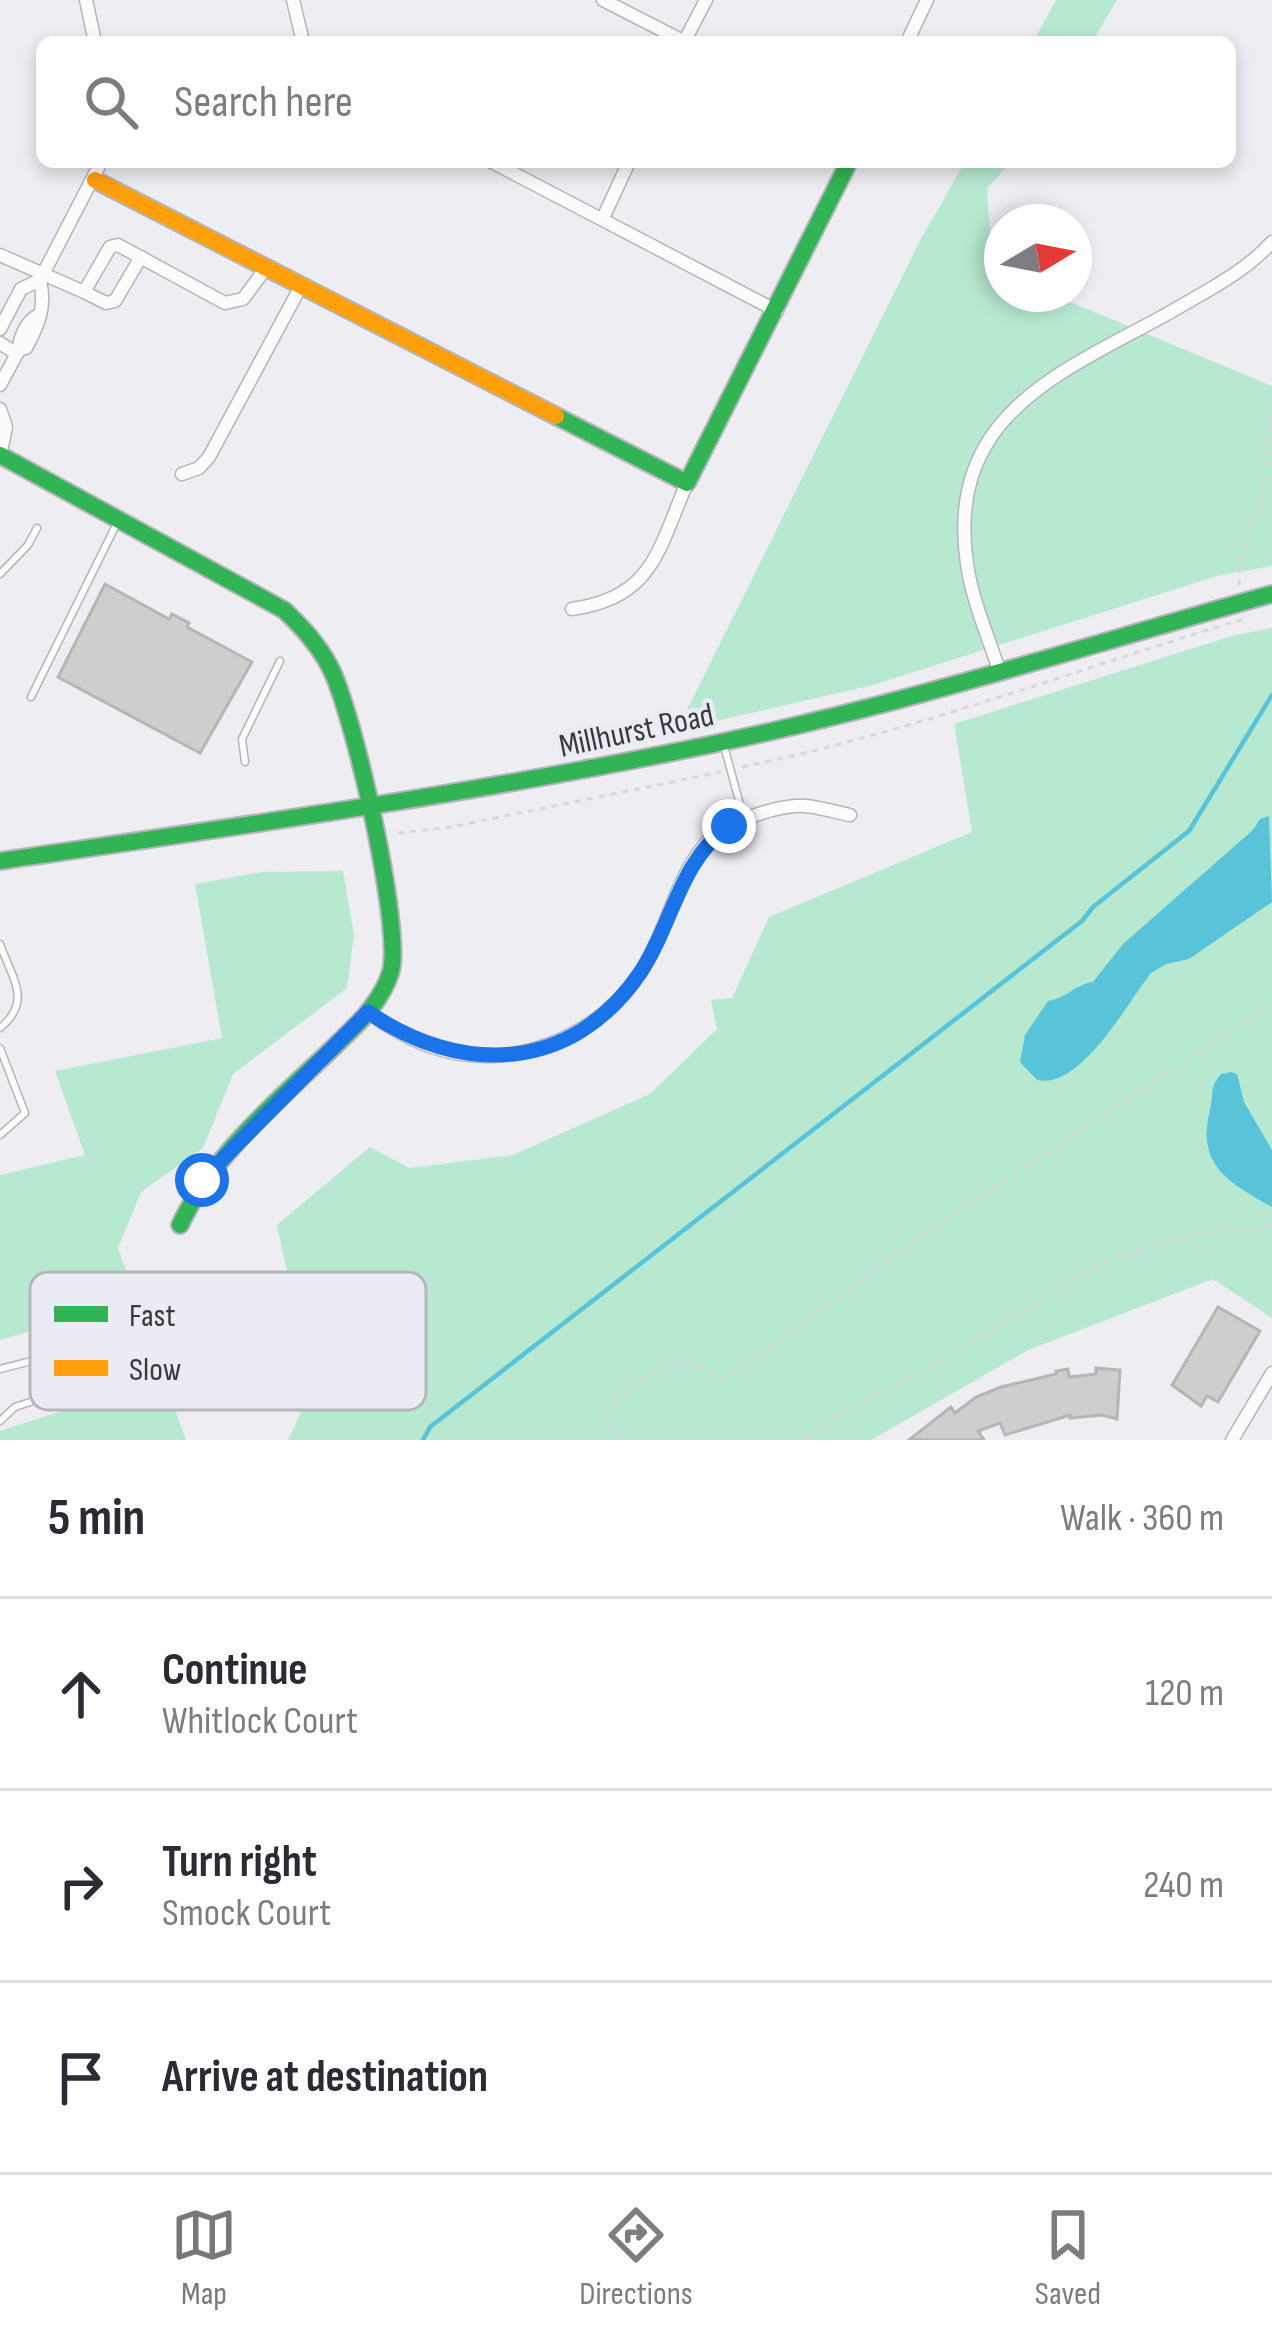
<!DOCTYPE html>
<html lang="en">
<head>
<meta charset="utf-8">
<style>
  :root { --surface:#fff; --page:#f2f2f3; --text:#2b2b33; --muted:#7c7c81; --line:#e1e1e2; --accent:#78787c }
  body { margin:0; font-family:"Sofia Sans Condensed",sans-serif; background:var(--page); color:var(--text) }
  .compass { position:absolute; left:984px; top:204px; width:108px; height:108px; border-radius:50%; background:var(--surface); box-shadow:0 6px 18px #0003; rotate:80deg }
  .stop { position:absolute; width:36px; height:36px; margin:-27px; border:9px solid #1a73e8; border-radius:50%; background:#fff }
  .stop.end { background:#1a73e8; border-color:#fff; box-shadow:0 3px 12px #0008 }
  .list { margin:0; padding:0; list-style:none }
  h2 { display:flex; justify-content:space-between; align-items:center; height:156px; margin:0; padding:0 48px; font-size:51px }
  h2 small { font-size:39px; font-weight:400; color:var(--muted) }
  .list li { display:grid; grid-template-columns:78px 1fr auto; gap:36px; align-items:center; box-sizing:border-box; height:192px; padding:0 48px; border-top:3px solid var(--line) }
  .list b { display:block; font-size:45px; white-space:nowrap }
  .list p { margin:0; font-size:39px; white-space:nowrap; color:var(--muted) }
  .list em { font-size:39px; font-style:normal; color:var(--muted) }
  .icon { flex:none; width:66px; height:66px; fill:none; stroke:currentColor; stroke-width:2; stroke-linecap:round; stroke-linejoin:round }
  .map { position:relative; flex:none; width:1272px; height:1440px; overflow:hidden }
  .search { position:absolute; background:var(--surface); box-shadow:0 6px 18px #0003; left:36px; right:36px; top:36px; height:132px; display:flex; align-items:center; gap:30px; box-sizing:border-box; padding:0 42px; border-radius:18px; color:var(--muted); font-size:45px }
  .sheet { height:732px; background:var(--surface) }
  nav { display:flex; justify-content:space-around; align-items:center; box-sizing:border-box; height:168px; border-top:3px solid var(--line); background:var(--surface); font-size:33px; color:var(--muted) }
  nav a { display:grid; justify-items:center; gap:6px }
  nav .on { color:var(--accent) }
  .map>svg:first-child { display:block }
  .green { fill:#b7e9d0 }
  .water { fill:#58c3d9 }
  .lines { fill:none; stroke-linecap:round; stroke-linejoin:round }
  .stream { stroke:#58c3d9; stroke-width:4.5 }
  .building { fill:#cfcdce; stroke:#b7b6b7; stroke-width:3 }
  .lane-casing { stroke:#b5b5b9; stroke-width:9 }
  .street-casing { stroke:#b5b5b9; stroke-width:15 }
  .fast-casing { stroke:#b5b5b9; stroke-width:20 }
  .slow-casing { stroke:#b5b5b9; stroke-width:20 }
  .path { stroke:#d8d8d9; stroke-width:3; stroke-dasharray:6 6; stroke-linecap:butt }
  .lane { stroke:#fcfcfd; stroke-width:6 }
  .street { stroke:#fcfcfd; stroke-width:12 }
  .fast { stroke:#30b455; stroke-width:16 }
  .slow { stroke:#ff9f0a; stroke-width:16 }
  .route { stroke:#1a73e8; stroke-width:15 }
  .labels { text-anchor:middle; stroke-width:9; stroke-linejoin:round; paint-order:stroke }
  .street-label { font-size:33px; fill:#39393d; stroke:#ebebf4 }
  .key { fill:#ebebf4; stroke:#b6b6bd; stroke-width:3 }
  .key-label { font-size:33px; fill:#39393d }
</style>
</head>
<body>
<div class="map">
<svg width="1272" height="1440" viewBox="0 0 1272 1440">
  <rect width="100%" height="100%" fill="#ededf2"/>
  <!-- green -->
  <path class="green" d="M1056,0H1117L1092,42H1033Z
    M965,162H1011L987,188L991,247L1002,256V294H1051L1272,386V566L1217,576L873,685L677,730L922,237Z
    M1272,628V1318L1213,1279L1028,1350L871,1440H288L312,1388L277,1225L370,1147L409,1168L513,1155L650,1094L717,1029L711,1000L732,998L769,917L972,832L954,724L1235,635Z
    M343,871L354,935L347,988L233,1074L203,1148L141,1192L118,1248L186,1440H0V1431L86,1403L59,1323L0,1340V1175L85,1155L55,1071L222,1038L195,884L262,872Z"/>
  <!-- water -->
  <path class="water" d="M1269,816L1272,902L1189,959L1166,964L1151,973C1127,1003 1081,1090 1037,1080L1020,1062L1025,1035L1048,1001C1067,998 1076,984 1093,982L1123,944L1253,830L1260,819Z
    M1231,1072L1237,1074L1244,1102L1272,1150V1207C1228,1182 1196,1165 1210,1110C1214,1094 1209,1088 1221,1074Z"/>
  <g class="lines">
    <!-- stream -->
    <path class="stream" d="M423,1440L430,1427L1082,921L1093,907L1189,831L1272,695"/>
  </g>
  <!-- building -->
  <path class="building" d="M105,584L169,619L172,614L189,623L187,627L252,662L200,753L58,677Z
    M1218,1307L1260,1331L1218,1402L1207,1396L1201,1406L1172,1385Z
    M1096,1368L1120,1370L1117,1419L1102,1415L1070,1418V1415L1005,1435L1000,1423L978,1431L984,1440H909L951,1407L955,1413L976,1397L1001,1387L1056,1374V1371L1068,1369L1069,1377L1096,1374Z"/>
  <g class="lines">
    <!-- lane casing -->
    <g class="lane-casing">
      <path id="lane" d="M0,574L28,545L37,528
        M31,697L117,523
        M724,746L744,819
        M245,762L242,739L280,661
        M0,944C12,979 33,1001 0,1028
        M0,1048L25,1113L0,1135
        M0,1369L63,1353L73,1382L69,1389L15,1407L0,1421"/>
    </g>
    <!-- street casing -->
    <g class="street-casing">
      <path id="street" d="M86,0L95,42
        M293,0L303,42
        M603,0L685,42
        M684,42L706,0
        M907,42L927,0
        M492,162L777,311
        M603,218L629,162
        M0,255L84,292L110,247L118,245L225,303L243,299L266,268
        M84,292L106,303L115,301L141,257
        M0,329L21,289L40,280L101,162
        M0,343L17,354
        M19,350C19,337 27,320 39,315
        M0,385L19,350L26,348C39,324 46,307 40,280
        M0,409L6,427L0,456
        M182,474L199,468L209,457L301,286
        M572,609C653,598 658,550 687,483
        M999,670C988,636 972,600 967,564C945,415 1060,373 1167,314C1204,292 1243,274 1272,242
        M367,1012C388,1026 408,1039 432,1047C509,1074 599,1038 642,970C668,929 676,874 710,839C728,822 780,804 805,806C819,807 835,812 850,815
        M1232,1440L1272,1373"/>
    </g>
    <!-- fast casing -->
    <g class="fast-casing">
      <path id="fast" d="M556,416L687,483L849,162
        M0,455L284,610C302,627 318,644 330,667C353,711 402,925 391,971C386,989 375,1004 363,1018C300,1084 220,1141 180,1225
        M0,861C240,826 480,793 718,743C905,704 1088,645 1272,594"/>
    </g>
    <!-- slow casing -->
    <g class="slow-casing">
      <path id="slow" d="M95,180L556,416"/>
    </g>
    <!-- path -->
    <path class="path" d="M1239,585L1241,558L1263,488L1272,411
      M742,767C913,732 1077,669 1244,619
      M398,833L451,827L721,772
      M620,1440L602,1418L606,1410C624,1396 658,1360 683,1362C695,1363 709,1373 720,1378L747,1364L930,1230L1272,1004
      M805,1440L837,1415L944,1359L1112,1258L1188,1236L1224,1230H1262L1272,1225"/>
    <!-- lane -->
    <use href="#lane" class="lane"/>
    <!-- street -->
    <use href="#street" class="street"/>
    <!-- fast -->
    <use href="#fast" class="fast"/>
    <!-- slow -->
    <use href="#slow" class="slow"/>
  </g>
  <g class="lines">
    <!-- route -->
    <path class="route" d="M202,1180L368,1012C461,1076 572,1073 640,973C673,924 679,861 729,826"/>
  </g>
  <g class="labels">
    <!-- street labels -->
    <g class="street-label">
      <text transform="translate(636 729) rotate(-12)" y="12">Millhurst Road</text>
    </g>
  </g>
  <!-- legend -->
  <rect x="30" y="1272" width="396" height="138" rx="18" class="key"/>
  <rect x="54" y="1306" width="54" height="16" fill="#30b455"/>
  <rect x="54" y="1360" width="54" height="16" fill="#ff9f0a"/>
  <g class="key-label">
    <text x="129" y="1326">Fast</text>
    <text x="129" y="1380">Slow</text>
  </g>
</svg>
<svg class="compass" viewBox="-18 -18 36 36"><path d="M0-13l5 13h-10z" fill="#e53935"/><path d="M0 13l5-13h-10z" fill="#7c7c81"/></svg>
<div class="stop" style="left:202px;top:1180px"></div>
<div class="stop end" style="left:729px;top:826px"></div>
<div class="search"><svg class="icon" aria-label="search" viewBox="0 0 24 24"><circle cx="10" cy="10" r="6"/><path d="M15 15l6 6"/></svg>Search here</div>
</div>
<section class="sheet">
<h2>5 min<small>Walk · 360 m</small></h2>
<ul class="list">
<li><svg class="icon" aria-label="ahead" viewBox="0 0 24 24"><path d="M12 20V5M6 11l6-6 6 6"/></svg><div><b>Continue</b><p>Whitlock Court</p></div><em>120 m</em></li>
<li><svg class="icon" aria-label="right" viewBox="0 0 24 24"><path d="M7 20v-9h11M14 6l5 5-5 5"/></svg><div><b>Turn right</b><p>Smock Court</p></div><em>240 m</em></li>
<li><svg class="icon" aria-label="arrive" viewBox="0 0 24 24"><path d="M6 21V4h12l-3 4 3 4H6"/></svg><div><b>Arrive at destination</b></div></li>
</ul>
</section>
<nav>
<a class="on"><svg class="icon" aria-label="map" viewBox="0 0 24 24"><path d="M3 6l6-2 6 2 6-2v14l-6 2-6-2-6 2zM9 4v14M15 6v14"/></svg>Map</a>
<a><svg class="icon" aria-label="directions" viewBox="0 0 24 24"><path d="M12 3l9 9-9 9-9-9zM9 14v-3h6M13 9l2 2-2 2"/></svg>Directions</a>
<a><svg class="icon" aria-label="saved" viewBox="0 0 24 24"><path d="M7 4h10v16l-5-4-5 4z"/></svg>Saved</a>
</nav>
</body>
</html>
